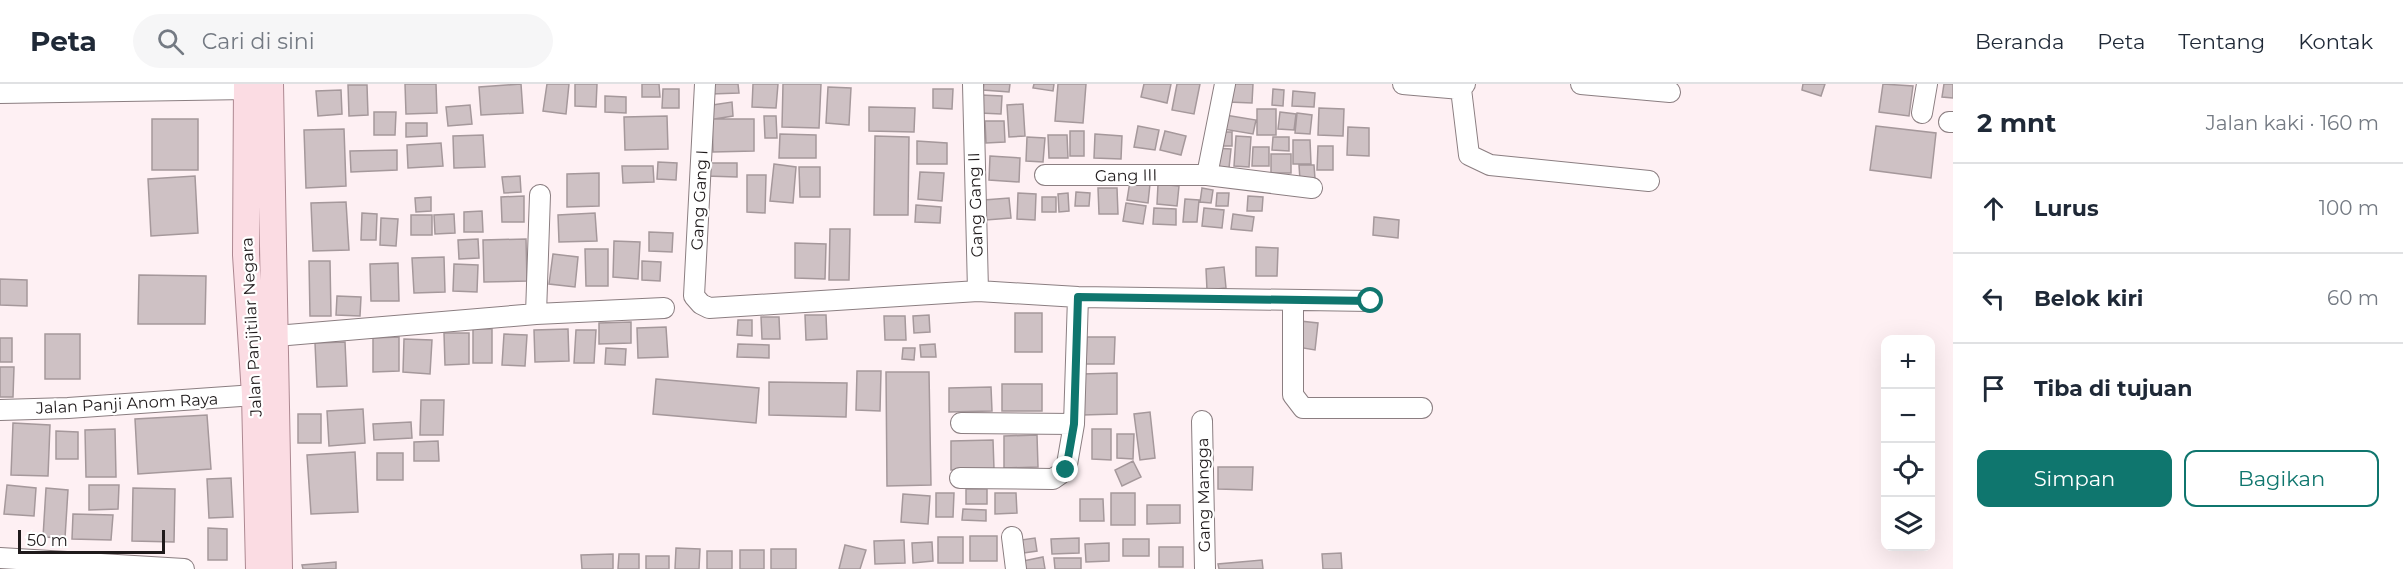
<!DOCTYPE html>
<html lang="id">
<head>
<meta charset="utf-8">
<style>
  :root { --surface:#fff; --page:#f6f6f7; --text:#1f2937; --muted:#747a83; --line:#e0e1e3; --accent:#0f766e }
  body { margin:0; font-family:Montserrat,sans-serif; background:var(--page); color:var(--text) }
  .controls { position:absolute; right:18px; bottom:18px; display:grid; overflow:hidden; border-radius:12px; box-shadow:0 6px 24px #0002 }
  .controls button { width:54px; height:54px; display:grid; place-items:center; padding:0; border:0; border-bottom:2px solid var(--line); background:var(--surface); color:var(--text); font:30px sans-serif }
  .scale { position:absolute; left:18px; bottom:15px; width:147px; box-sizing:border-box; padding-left:6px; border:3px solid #1f1a1b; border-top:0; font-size:16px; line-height:21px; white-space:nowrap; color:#1f1a1b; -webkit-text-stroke:4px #fff; paint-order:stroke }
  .stop { position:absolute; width:18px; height:18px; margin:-14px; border:4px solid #0f766e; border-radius:50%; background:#fff }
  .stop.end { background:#0f766e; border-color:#fff; box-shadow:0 2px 6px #0008 }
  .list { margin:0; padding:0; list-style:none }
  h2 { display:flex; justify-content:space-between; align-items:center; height:78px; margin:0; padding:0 24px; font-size:26px }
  h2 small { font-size:20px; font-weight:400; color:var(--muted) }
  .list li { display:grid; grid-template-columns:39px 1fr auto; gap:18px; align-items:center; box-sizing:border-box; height:90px; padding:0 24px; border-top:2px solid var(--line) }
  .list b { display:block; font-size:22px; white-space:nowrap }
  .list em { font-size:20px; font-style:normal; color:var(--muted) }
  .actions { display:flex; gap:12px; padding:18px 24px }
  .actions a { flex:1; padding:14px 0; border:2px solid var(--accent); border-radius:12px; text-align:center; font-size:21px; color:var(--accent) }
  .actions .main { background:var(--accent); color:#fff }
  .icon { flex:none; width:33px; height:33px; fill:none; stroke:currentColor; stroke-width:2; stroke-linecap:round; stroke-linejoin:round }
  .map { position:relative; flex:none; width:1953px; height:485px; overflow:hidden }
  header { display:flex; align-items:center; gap:36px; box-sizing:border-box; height:84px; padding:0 30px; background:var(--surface); border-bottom:2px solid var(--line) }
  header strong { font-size:28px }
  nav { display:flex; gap:33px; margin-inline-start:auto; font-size:21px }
  .search { width:420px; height:54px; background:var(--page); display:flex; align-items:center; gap:15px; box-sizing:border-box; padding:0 21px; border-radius:33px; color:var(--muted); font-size:22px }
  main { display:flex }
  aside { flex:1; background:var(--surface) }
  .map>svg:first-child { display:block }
  .building { fill:#cec1c4; stroke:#a5989b; stroke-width:1.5 }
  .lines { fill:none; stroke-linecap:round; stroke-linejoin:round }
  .minor-casing { stroke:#8b7e81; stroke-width:22 }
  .major-casing { stroke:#ad8891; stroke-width:28 }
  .minor { stroke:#fff; stroke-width:20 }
  .major { stroke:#fbdce3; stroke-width:26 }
  .route { stroke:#0f766e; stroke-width:8 }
  .labels { text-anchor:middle; stroke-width:4.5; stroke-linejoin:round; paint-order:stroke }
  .street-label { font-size:16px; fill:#1f1a1b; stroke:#fff }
</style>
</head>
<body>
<header>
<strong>Peta</strong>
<div class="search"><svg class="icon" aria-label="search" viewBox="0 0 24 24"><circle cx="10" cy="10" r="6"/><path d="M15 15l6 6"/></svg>Cari di sini</div>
<nav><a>Beranda</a><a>Peta</a><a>Tentang</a><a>Kontak</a></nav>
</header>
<main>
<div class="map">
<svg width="1953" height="485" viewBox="0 0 1953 485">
  <rect width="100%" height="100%" fill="#fef0f3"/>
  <!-- building -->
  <path class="building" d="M405,0H436L437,29L406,30Z
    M521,0L523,29L481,31L479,3Z
    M547,0H569L566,30L543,27Z
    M575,0H597L596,23L575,22Z
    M642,0H659L660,13H642Z
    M711,0H738L739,9L711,10Z
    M753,0H778L776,24L752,23Z
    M783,0H821L819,44L782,43Z
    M984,0H1010L1009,8L983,6Z
    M1034,0H1054L1053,7L1033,4Z
    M1058,0H1086L1083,39L1055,37Z
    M1144,0H1171L1167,19L1141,13Z
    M1177,0H1200L1194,30L1172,26Z
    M1229,0H1253L1252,19L1228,18Z
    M1803,0H1825L1821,12L1802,6Z
    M1883,0L1913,2L1909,32L1879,28Z
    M1944,0H1953V14L1942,13Z
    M348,1H367L368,31L349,32Z
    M828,3L851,4L849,41L826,39Z
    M663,5H679V24H662Z
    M933,5H953L952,25L933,24Z
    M1273,5L1284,6L1283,22L1272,21Z
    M341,6L342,30L318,32L316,7Z
    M1293,7L1315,9L1314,23L1292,22Z
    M981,11L1002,12L1001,30L980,29Z
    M605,12L626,13V29L605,28Z
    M732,18L733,32L708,36L706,22Z
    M1023,20L1025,52L1009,53L1007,21Z
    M470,21L472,40L448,42L446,23Z
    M869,23L915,24L914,48L869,47Z
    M1319,24L1344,25L1343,52L1318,51Z
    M1257,25H1276V51H1257Z
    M374,28H396L395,51H374Z
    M1280,28L1296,30L1294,46L1278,45Z
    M1297,29L1312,31L1310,50L1295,49Z
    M1219,30L1256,36L1253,50L1217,44Z
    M667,32L668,65L625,66L624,33Z
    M764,32H776L777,54H765Z
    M152,35H198V86H152Z
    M712,35H754V67L713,68Z
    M985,37H1004L1005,58L986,59Z
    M406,39H427V52L406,53Z
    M1138,42L1159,46L1155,66L1134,63Z
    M1876,42L1936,49L1931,94L1870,86Z
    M1348,43L1369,44V72L1347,71Z
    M344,45L346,102L306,104L304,46Z
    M1070,47H1084V72H1070Z
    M1165,47L1186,52L1181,71L1160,66Z
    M1216,48H1232V62H1216Z
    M780,50L816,51V74H779Z
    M1095,50L1122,52L1121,75L1094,74Z
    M483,51L485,83L454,84L453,52Z
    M1048,51H1067L1068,74H1049Z
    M875,52L909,53L908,131H874Z
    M1236,52L1251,53L1249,83L1234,82Z
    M1027,53L1045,54L1043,78L1026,77Z
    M1273,53H1289V67L1272,66Z
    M1293,56H1310L1311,80H1293Z
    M917,57L947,59V80H917Z
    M441,59L443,82L408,84L407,61Z
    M1318,62H1333V86H1317Z
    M1253,63H1269V82H1252Z
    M1214,64L1231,65L1229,84L1212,83Z
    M397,66V86L351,88L350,67Z
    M1271,70H1291V89H1271Z
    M990,72L1020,74L1019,98L989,96Z
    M658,78L677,79L676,96L657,95Z
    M706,79H737V93L706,92Z
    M774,80L796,83L793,119L770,117Z
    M1299,81H1314L1315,95L1300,96Z
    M622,82H653L654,98L623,99Z
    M799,83H820V113H800Z
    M920,88L944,89L942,117L918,115Z
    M599,89V122L567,123V90Z
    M747,91H766L765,129L747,128Z
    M195,92L198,149L151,152L148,95Z
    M520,92L521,108L504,109L502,93Z
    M1130,97L1150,100L1148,119L1127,116Z
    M1158,100L1179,102L1177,122L1157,120Z
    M1098,104H1117L1118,130H1099Z
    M1202,104L1213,106L1211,119L1200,118Z
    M1076,108L1090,109L1089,122H1075Z
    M1018,109L1036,110L1035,136L1017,135Z
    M1068,109L1069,127L1059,128L1058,110Z
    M1217,109H1229L1228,122H1216Z
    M524,112V138H502L501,113Z
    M1248,112L1263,113L1262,127H1247Z
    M431,113V127L416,128L415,114Z
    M1042,113H1056V128H1042Z
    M1009,114L1011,134L986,136L984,116Z
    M1185,115L1199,116L1197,138H1183Z
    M346,118L349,166L313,167L311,119Z
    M1126,119L1146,122L1143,140L1123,137Z
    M916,121L941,123L940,139L915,138Z
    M1154,124L1176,125V141L1153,140Z
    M1204,124L1224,126L1222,144L1202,142Z
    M482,127L483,148H464V128Z
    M362,129L377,130L376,156H361Z
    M595,129L597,157L559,158L558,131Z
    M454,130L455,149L435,150L434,131Z
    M1233,130L1254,133L1252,147L1231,145Z
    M411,131H432V151H411Z
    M1374,133L1399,136L1398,154L1373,151Z
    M381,134L398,135L396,162L380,161Z
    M830,145H850L849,196H829Z
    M649,148L673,149L672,168L649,167Z
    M478,155L479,174L459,175L458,156Z
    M526,155L527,197L484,198L483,156Z
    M614,157L640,158L638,195L613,193Z
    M795,159L826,160L825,195L795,194Z
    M1256,163L1278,164L1277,192H1256Z
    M585,165H608V202H586Z
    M553,170L578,173L575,203L549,200Z
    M444,173L445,208L414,209L412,174Z
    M309,177H330L331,232H310Z
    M642,177L661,178L660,197L642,196Z
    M398,179L399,217H371L370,180Z
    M454,180L478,181L477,208L453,207Z
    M1224,183L1226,204L1207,206L1206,185Z
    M139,191L206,192L205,240H138Z
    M0,195L27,196V222L0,221Z
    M337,212L361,213L360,232L336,231Z
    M1015,229H1042V268H1015Z
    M805,231H826L827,255L806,256Z
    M929,231L930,248L914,249L913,232Z
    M884,232H905L906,256H885Z
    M761,233H779L780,255H762Z
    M738,236H752V252L737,251Z
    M1300,237L1318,239L1315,266L1297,263Z
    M631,238V259L599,260V239Z
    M666,243L668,273L638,274L637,244Z
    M473,245H492V279H473Z
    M568,245L569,277L535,278L534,246Z
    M576,246H596L594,279H574Z
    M444,249H469V280L445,281Z
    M45,250H80V295H45Z
    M504,250L527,251L525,282L502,281Z
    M399,253V287L373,288V254Z
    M1087,253H1115L1114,280H1086Z
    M0,254H12V278H0Z
    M404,255L432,256L430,290L403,288Z
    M345,258L347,302L317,303L315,259Z
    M738,260L769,261V274L737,273Z
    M935,260L936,273H921L920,261Z
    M606,264L626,265L625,281L605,280Z
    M903,264H915L914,276L902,275Z
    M0,283H14L13,313H0Z
    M857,287H881L880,327L856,326Z
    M886,288H929L931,401L887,402Z
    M1117,289V330L1082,331V290Z
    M656,295L759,304L756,339L653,330Z
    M769,298L847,299L846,333L769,331Z
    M1002,300H1042V327H1002Z
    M991,303L992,327L949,328V304Z
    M421,316H444L443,351H420Z
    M363,325L365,359L329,362L327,327Z
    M1150,328L1155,374L1140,376L1134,330Z
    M298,330H321V359H298Z
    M207,331L211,385L138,390L135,335Z
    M411,338L412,354L374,356L373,340Z
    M13,339L50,341L48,392L11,391Z
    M115,345L116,393H86L85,346Z
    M1092,345H1111V376L1092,375Z
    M56,347L78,348V375H56Z
    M1117,350H1134L1133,375L1117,374Z
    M1037,351L1038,383L1004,384V352Z
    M993,356L994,385L951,386V357Z
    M438,357L439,377H414V358Z
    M355,368L358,428L311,430L307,371Z
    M377,369H403V396H377Z
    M1133,377L1141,393L1122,402L1115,386Z
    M1218,383H1253L1252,406L1218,405Z
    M231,394L233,433L209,434L207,395Z
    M7,401L36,404L34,432L4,430Z
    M89,401H119L118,425L89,426Z
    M46,404L68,406L65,454L43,453Z
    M133,404L175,405L174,458L132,457Z
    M966,405H987V420H966Z
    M936,409H954L953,433H936Z
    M995,409H1016L1017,429L995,430Z
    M1111,409H1135V441H1111Z
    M903,410L930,412L928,440L901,438Z
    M1080,415H1103L1104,437H1080Z
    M1147,421H1180V439L1147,440Z
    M963,425L986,426V437L962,436Z
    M73,430L113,431L111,456L72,455Z
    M208,444L227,445V476H208Z
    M970,452H997V477H970Z
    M938,453H963V479H938Z
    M1035,454L1037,467L1017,470L1015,457Z
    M1079,454V469L1052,470L1051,455Z
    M1123,455H1149V472H1123Z
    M904,456L905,479L875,480L874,457Z
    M932,458L933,477L913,479L912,459Z
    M1109,459V477L1086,478L1085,460Z
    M845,461L866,466L860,485H839Z
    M1159,463H1183V483H1159Z
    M676,464L700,465L699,485H675Z
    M771,465H796V485H771Z
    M740,466H764V485H740Z
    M707,467H732V485H707Z
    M1341,469L1342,485H1323L1322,470Z
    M613,470V485H582L581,471Z
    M619,470H639V485H618Z
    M646,472H669V485H646Z
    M1043,473L1045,485H1020L1018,478Z
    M1054,474H1081V485H1055Z
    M1262,476L1263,485H1219L1218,480Z
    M336,478V485H303L302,481Z"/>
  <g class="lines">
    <!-- minor casing -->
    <g class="minor-casing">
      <path id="minor" d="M705,0L694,212L701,220L709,224L978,207L973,0
        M1403,0L1461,5
        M1465,0L1461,5L1469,71L1490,81L1649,97
        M1581,0L1670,8
        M0,9L247,5
        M1922,29L1927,0
        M1949,38H1953
        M1045,91H1207L1312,104
        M1207,91L1225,0
        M978,207L1078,213L1371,217
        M1293,216V311L1303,324H1422
        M536,230L540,111
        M276,252L536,230L664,224
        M0,326L68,324L255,311
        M1202,337L1205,485
        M961,339L1074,340
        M960,394L1053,395L1066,386L1074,340L1078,213
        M1012,453L1016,485
        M0,474L184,485"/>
    </g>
    <!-- major casing -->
    <g class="major-casing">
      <path id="major" d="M247,0L246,171L255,311L259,485
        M270,0L279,485"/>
    </g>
    <!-- minor -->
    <use href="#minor" class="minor"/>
    <!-- major -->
    <use href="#major" class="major"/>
  </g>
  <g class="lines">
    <!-- route -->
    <path class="route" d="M1066,386L1074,340L1078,213L1371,217"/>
  </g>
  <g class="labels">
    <!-- street labels -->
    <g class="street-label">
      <text transform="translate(1126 91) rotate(-1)" y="6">Gang III</text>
      <text transform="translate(699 116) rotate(-87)" y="6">Gang Gang I</text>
      <text transform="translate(975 121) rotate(-92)" y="6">Gang Gang II</text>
      <text transform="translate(251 243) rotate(-93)" y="6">Jalan Panjitilar Negara</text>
      <text transform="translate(127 319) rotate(-3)" y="6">Jalan Panji Anom Raya</text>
      <text transform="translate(1203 411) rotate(-91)" y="6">Gang Mangga</text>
    </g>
  </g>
</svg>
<div class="controls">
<button>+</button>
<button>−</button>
<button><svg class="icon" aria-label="locate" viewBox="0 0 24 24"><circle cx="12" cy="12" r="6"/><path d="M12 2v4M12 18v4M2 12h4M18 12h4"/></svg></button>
<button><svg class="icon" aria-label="layers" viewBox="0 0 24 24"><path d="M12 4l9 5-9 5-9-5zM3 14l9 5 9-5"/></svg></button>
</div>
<div class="scale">50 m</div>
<div class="stop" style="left:1371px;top:217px"></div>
<div class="stop end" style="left:1066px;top:386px"></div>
</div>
<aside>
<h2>2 mnt<small>Jalan kaki · 160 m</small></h2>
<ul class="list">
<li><svg class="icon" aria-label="ahead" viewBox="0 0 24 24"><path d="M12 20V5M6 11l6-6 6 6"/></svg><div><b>Lurus</b></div><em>100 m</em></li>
<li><svg class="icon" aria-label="left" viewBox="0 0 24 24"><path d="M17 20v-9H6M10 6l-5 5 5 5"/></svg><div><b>Belok kiri</b></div><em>60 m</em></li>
<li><svg class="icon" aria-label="arrive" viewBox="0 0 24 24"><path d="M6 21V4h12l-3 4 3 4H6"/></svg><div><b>Tiba di tujuan</b></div></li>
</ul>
<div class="actions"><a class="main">Simpan</a><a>Bagikan</a></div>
</aside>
</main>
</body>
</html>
